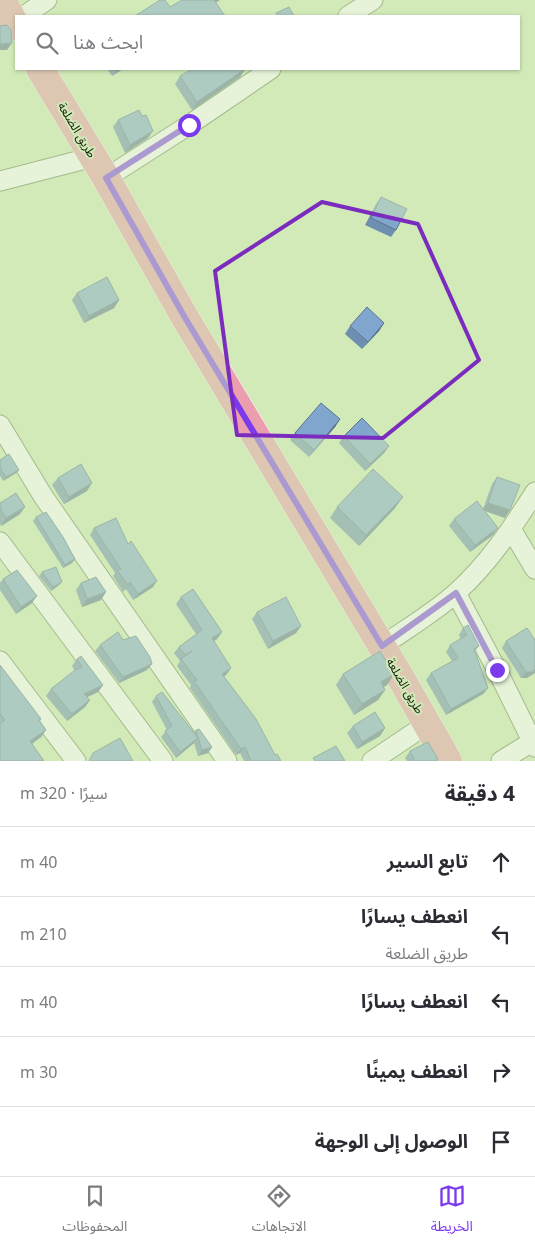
<!DOCTYPE html>
<html lang="ar">
<head>
<meta charset="utf-8">
<style>
  :root { --surface:#fff; --page:#f2f2f3; --text:#2b2b33; --muted:#7c7c81; --line:#e1e1e2; --accent:#7c3aed }
  body { margin:0; font-family:"Noto Sans","Noto Sans Arabic",sans-serif; background:var(--page); color:var(--text); direction:rtl }
  .stop { position:absolute; width:15px; height:15px; margin:-11px; border:4px solid #7c3aed; border-radius:50%; background:#fff }
  .stop.end { background:#7c3aed; border-color:#fff; box-shadow:0 1px 5px #0008 }
  .list { margin:0; padding:0; list-style:none }
  h2 { display:flex; justify-content:space-between; align-items:center; height:65px; margin:0; padding:0 20px; font-size:21px }
  h2 small { font-size:16px; font-weight:400; color:var(--muted) }
  .list li { display:grid; grid-template-columns:32px 1fr auto; gap:15px; align-items:center; box-sizing:border-box; height:70px; padding:0 20px; border-top:1px solid var(--line) }
  .list b { display:block; font-size:19px; white-space:nowrap }
  .list p { margin:0; font-size:16px; white-space:nowrap; color:var(--muted) }
  .list em { font-size:16px; font-style:normal; color:var(--muted) }
  .icon { flex:none; width:28px; height:28px; fill:none; stroke:currentColor; stroke-width:2; stroke-linecap:round; stroke-linejoin:round }
  .map { position:relative; flex:none; width:535px; height:761px; overflow:hidden; direction:ltr }
  .search { position:absolute; background:var(--surface); box-shadow:0 1px 4px #0004; left:15px; right:15px; top:15px; height:55px; display:flex; align-items:center; gap:12px; box-sizing:border-box; padding:0 18px; border-radius:0px; color:var(--muted); font-size:19px }
  .sheet { height:415px; background:var(--surface) }
  nav { display:flex; justify-content:space-around; align-items:center; box-sizing:border-box; height:70px; border-top:1px solid var(--line); background:var(--surface); font-size:14px; color:var(--muted) }
  nav a { display:grid; justify-items:center; gap:2px }
  nav .on { color:var(--accent) }
  .map>svg:first-child { display:block }
  .lines { fill:none; stroke-linecap:round; stroke-linejoin:round }
  .minor-casing { stroke:#6c8255; stroke-width:21 }
  .primary-casing { stroke:#fff; stroke-width:29 }
  .minor { stroke:#fff; stroke-width:19 }
  .primary { stroke:#ea9eae; stroke-width:28 }
  .wall { fill:#6e8fb0 }
  .shaded-wall { fill:#5a7490 }
  .building { fill:#80a6cd; stroke:#5a7490 }
  .route { stroke:#7c3aed; stroke-width:6 }
  .marked { fill:none; stroke:#7b2cbf; stroke-width:4; stroke-linejoin:round }
  .labels { text-anchor:middle; stroke-width:4; stroke-linejoin:round; paint-order:stroke }
  .street-label { font-size:12px; fill:#151d0b; stroke:#d1eab8 }
</style>
</head>
<body>
<div class="map">
<svg width="535" height="761" viewBox="0 0 535 761">
  <rect width="100%" height="100%" fill="#d1eab8"/>
  <g class="lines">
    <!-- minor casing -->
    <g class="minor-casing">
      <path id="minor" d="M24,16L47,0
        M348,16L373,0
        M106,178L189,125L271,69
        M0,181L93,157
        M0,425L43,496L227,761
        M511,529L535,569
        M0,542L163,761
        M456,593L497,670L535,747
        M382,646C406,629 435,612 457,592C489,563 512,528 535,492
        M0,661L76,761
        M372,761L427,724
        M501,761L535,740"/>
    </g>
    <!-- primary casing -->
    <g class="primary-casing">
      <path id="primary" d="M2,0L16,26
        M40,69L106,178L184,316L402,680L448,761"/>
    </g>
    <!-- minor -->
    <use href="#minor" class="minor"/>
    <!-- primary -->
    <use href="#primary" class="primary"/>
  </g>
  <!-- wall -->
  <path class="wall" d="M107,69H123L112,76Z
    M245,69L240,77L192,110L175,84L180,76Z
    M118,120L148,138L125,153L113,127Z
    M381,197L396,230L391,237L365,225L376,204Z
    M77,293L119,300L114,308L84,323L72,300Z
    M384,323L379,331L362,349L345,334L350,326Z
    M340,419L335,427L309,457L290,440L295,433Z
    M344,436L389,446L384,453L365,471L339,443Z
    M0,460L19,470L16,473L3,481L0,476Z
    M497,477L505,518L484,510L493,535L470,552L449,526L454,519L483,509L492,484Z
    M58,478L87,491L64,504L52,485Z
    M0,503L20,514L1,526L0,524Z
    M337,507L395,508L359,546L330,518Z
    M36,517L75,559L72,563L63,568L33,521Z
    M94,528L128,544L153,587L133,600L126,589L123,592L113,576L115,573L90,535Z
    M42,572L59,585L51,591L39,576Z
    M3,579L32,603L16,614L0,590V583Z
    M81,583L101,600L82,607L76,590Z
    M181,597L222,632L217,639L214,641L231,668L226,675L224,676L275,755L281,761H244L240,753L236,755L190,688L191,685L177,666L180,661L174,653L179,647L196,634L176,604Z
    M257,612L301,626L296,633L268,649L252,619Z
    M463,628L479,646L475,651L488,688L483,694L446,715L426,680L431,673L452,661L446,652L450,645L461,639L459,635Z
    M527,628V678H521L502,648L506,641Z
    M123,640L147,670L119,683L95,651L100,645Z
    M77,659L103,685L98,692L87,697L90,700L85,707L67,721L46,696L51,689L75,671L72,666Z
    M0,665L41,719L40,721L46,730L41,737L32,744L0,761Z
    M343,674H394L387,685L383,687L385,690L378,700L354,715L336,685Z
    M156,696L194,732L196,730L212,747L208,753L198,756L194,743L176,758L161,737L167,730L152,702Z
    M353,726L385,728L380,736L357,749L347,733Z
    M410,751L438,759L437,761H407L405,758Z"/>
  <!-- shaded-wall -->
  <path class="shaded-wall" d="M213,0H220L207,9Z
    M12,43L7,50H0V44Z
    M117,69H123L112,76Z
    M245,69L240,77L192,110L197,102Z
    M153,131L148,138L125,153L130,145Z
    M119,300L114,308L84,323L89,316Z
    M384,323L379,331L362,349L368,342Z
    M340,419L335,427L309,457L314,450Z
    M389,446L384,453L365,471L370,464Z
    M19,470L16,473L3,481L6,477Z
    M92,483L87,491L64,504L69,497Z
    M403,497L395,508L359,546L366,535Z
    M488,503L510,510L505,518L482,510Z
    M25,507L20,514L1,526L6,518Z
    M498,528L493,535L470,552L475,545Z
    M75,559L72,563L63,568L65,565Z
    M157,581L153,587L133,600L138,594Z
    M62,582L59,585L51,591L53,587Z
    M106,592L101,600L82,607L87,599Z
    M37,596L32,603L16,614L21,607Z
    M301,626L296,633L268,649L273,641Z
    M222,632L217,639L207,645L212,638Z
    M152,664L147,670L119,683L123,677Z
    M231,668L226,675L217,680L222,674Z
    M535,669V673L527,678H521L526,672Z
    M394,674L387,685L373,693L381,682Z
    M103,685L98,692L79,701L84,694Z
    M488,688L483,694L446,715L451,709Z
    M385,690L378,700L354,715L362,704Z
    M90,700L85,707L67,721L72,714Z
    M385,728L380,736L357,749L362,742Z
    M46,730L41,737L24,749L30,741Z
    M198,738L194,743L176,758L180,752Z
    M212,747L208,753L198,756L202,750Z
    M245,747L240,753L236,755L241,749Z"/>
  <!-- building -->
  <path class="building" d="M160,0H165L170,7L182,0H214L225,16H200L199,15L197,16H135Z
    M289,7L294,16H278L276,13Z
    M7,25L11,30L12,43L0,44V26Z
    M192,69H245L197,102L180,76Z
    M139,110L142,116L146,115L153,131L130,145L118,120Z
    M381,197L407,209L396,230L371,218Z
    M107,277L119,300L89,316L77,293Z
    M367,307L384,323L368,342L350,326Z
    M321,403L340,419L314,450L295,433Z
    M362,418L389,446L370,464L344,436Z
    M9,454L19,470L6,477L0,468V460Z
    M81,464L92,483L69,497L58,478Z
    M373,469L403,497L366,535L337,507Z
    M497,477L520,485L510,510L488,503Z
    M16,493L25,507L6,518L0,508V503Z
    M477,501L498,528L475,545L454,519Z
    M46,512L63,537L75,559L65,565L36,517Z
    M116,518L128,544L131,541L157,581L138,594L130,582L128,585L117,570L121,569L94,528Z
    M56,567L62,582L53,587L42,572Z
    M17,570L37,596L21,607L3,579Z
    M96,577L106,592L87,599L81,583Z
    M193,589L222,632L212,638L231,668L222,674L256,719L275,755L277,754L281,761H251L245,747L241,749L194,681L197,680L181,659L192,651L185,655L179,647L202,630L181,597Z
    M286,597L301,626L273,641L257,612Z
    M468,625L479,646L474,649L488,688L451,709L431,673L458,658L450,645L467,635L463,628Z
    M527,628L535,640V669L532,672H526L506,641Z
    M118,632L123,640L136,636L150,657L152,664L123,677L100,645Z
    M380,651L394,674L381,682L385,690L362,704L343,674Z
    M81,656L103,685L84,694L90,700L72,714L51,689L75,670L82,667L77,659Z
    M0,665L41,719L39,720L46,730L30,741L44,761H0V724L5,720L0,714Z
    M162,692L198,738L196,730L199,729L212,747L202,750L198,738L180,752L165,731L172,726L156,696Z
    M375,712L385,728L362,742L353,726Z
    M120,738L133,761H89L93,753Z
    M428,742L438,759L435,761H415L410,751Z
    M336,746L345,761H315L313,758Z"/>
  <g class="lines">
    <!-- route -->
    <path class="route" d="M189,125L106,178L184,316L382,646L456,593L497,670"/>
  </g>
  <!-- marked area -->
  <path d="M0 0H535V761H0ZM322,202L418,224L479,360L383,438L237,435L215,271Z" fill="#d1eab8" fill-opacity=".55" fill-rule="evenodd"/>
  <path class="marked" d="M322,202L418,224L479,360L383,438L237,435L215,271Z"/>
  <g class="labels">
    <!-- street labels -->
    <g class="street-label">
      <text transform="translate(77 130) rotate(59)" y="4">طريق الضلعة</text>
      <text transform="translate(405 686) rotate(60)" y="4">طريق الضلعة</text>
    </g>
  </g>
</svg>
<div class="stop" style="left:189px;top:125px"></div>
<div class="stop end" style="left:497px;top:670px"></div>
<div class="search"><svg class="icon" aria-label="search" viewBox="0 0 24 24"><circle cx="10" cy="10" r="6"/><path d="M15 15l6 6"/></svg>ابحث هنا</div>
</div>
<section class="sheet">
<h2>4 دقيقة<small>سيرًا · 320 m</small></h2>
<ul class="list">
<li><svg class="icon" aria-label="ahead" viewBox="0 0 24 24"><path d="M12 20V5M6 11l6-6 6 6"/></svg><div><b>تابع السير</b></div><em>40 m</em></li>
<li><svg class="icon" aria-label="left" viewBox="0 0 24 24"><path d="M17 20v-9H6M10 6l-5 5 5 5"/></svg><div><b>انعطف يسارًا</b><p>طريق الضلعة</p></div><em>210 m</em></li>
<li><svg class="icon" aria-label="left" viewBox="0 0 24 24"><path d="M17 20v-9H6M10 6l-5 5 5 5"/></svg><div><b>انعطف يسارًا</b></div><em>40 m</em></li>
<li><svg class="icon" aria-label="right" viewBox="0 0 24 24"><path d="M7 20v-9h11M14 6l5 5-5 5"/></svg><div><b>انعطف يمينًا</b></div><em>30 m</em></li>
<li><svg class="icon" aria-label="arrive" viewBox="0 0 24 24"><path d="M6 21V4h12l-3 4 3 4H6"/></svg><div><b>الوصول إلى الوجهة</b></div></li>
</ul>
</section>
<nav>
<a class="on"><svg class="icon" aria-label="map" viewBox="0 0 24 24"><path d="M3 6l6-2 6 2 6-2v14l-6 2-6-2-6 2zM9 4v14M15 6v14"/></svg>الخريطة</a>
<a><svg class="icon" aria-label="directions" viewBox="0 0 24 24"><path d="M12 3l9 9-9 9-9-9zM9 14v-3h6M13 9l2 2-2 2"/></svg>الاتجاهات</a>
<a><svg class="icon" aria-label="saved" viewBox="0 0 24 24"><path d="M7 4h10v16l-5-4-5 4z"/></svg>المحفوظات</a>
</nav>
</body>
</html>
